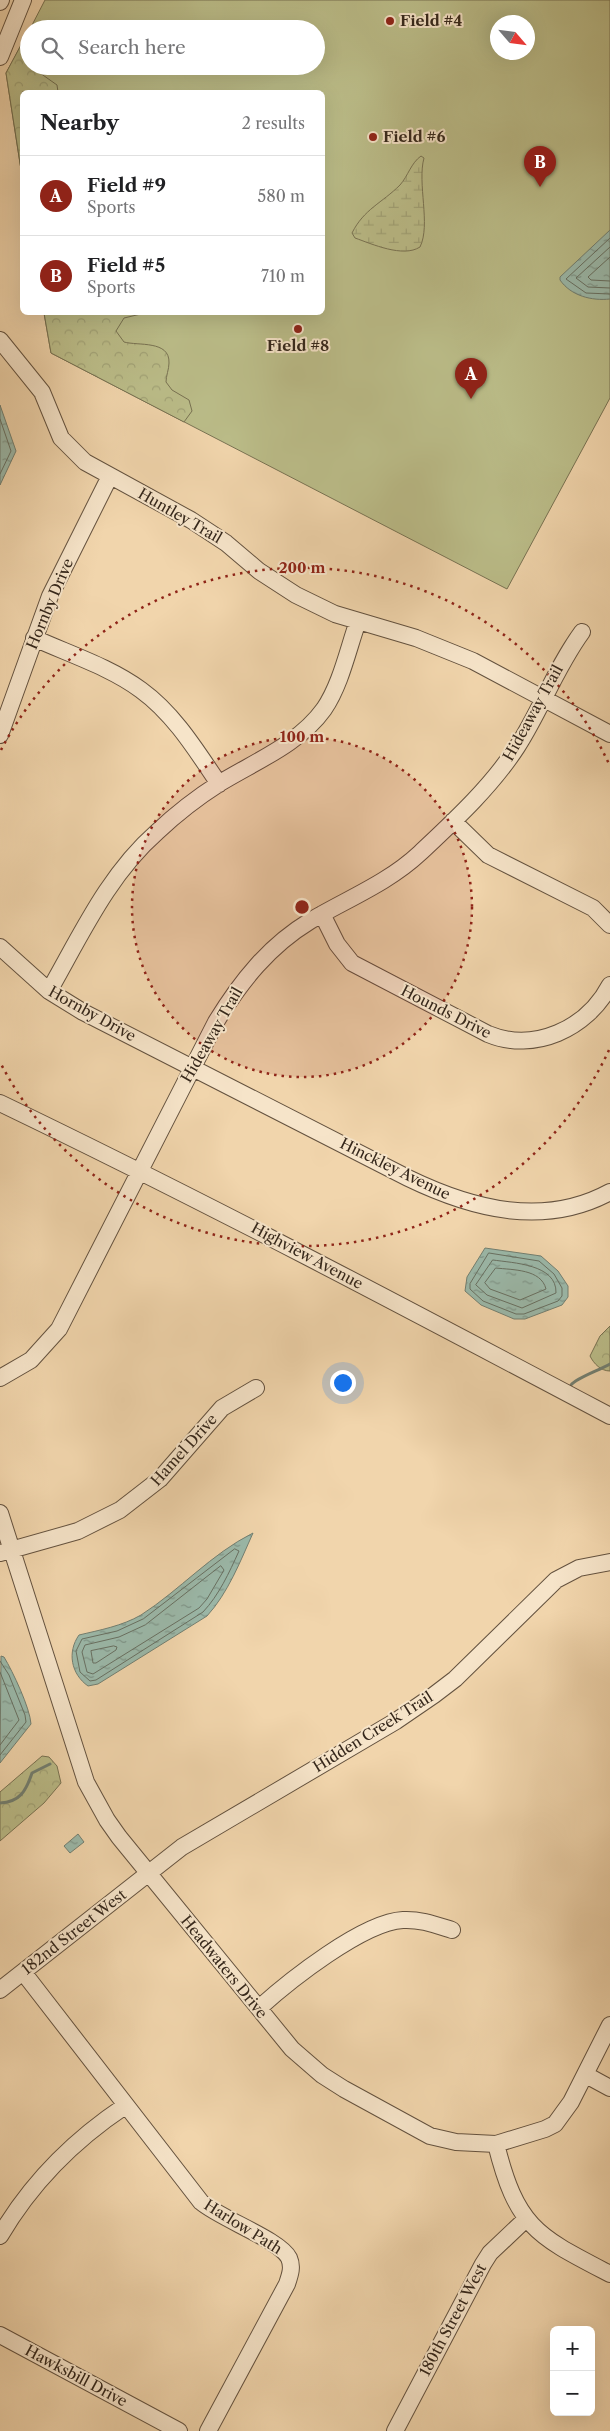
<!DOCTYPE html>
<html lang="en">
<head>
<meta charset="utf-8">
<style>
  :root { --surface:#fff; --page:#f6f6f6; --text:#202124; --muted:#757577; --line:#e0e0e0; --accent:#8f2418 }
  body { margin:0; font-family:"Libre Caslon Text",serif; background:var(--page); color:var(--text) }
  .controls { position:absolute; right:15px; bottom:15px; display:grid; overflow:hidden; border-radius:8px; box-shadow:0 5px 20px #0002 }
  .controls button { width:45px; height:45px; display:grid; place-items:center; padding:0; border:0; border-bottom:1px solid var(--line); background:var(--surface); color:var(--text); font:25px sans-serif }
  .compass { position:absolute; left:490px; top:15px; width:45px; height:45px; border-radius:50%; background:var(--surface); box-shadow:0 5px 20px #0002; rotate:118deg }
  .you { position:absolute; left:342px; top:1382px; width:18px; height:18px; margin:-12px; border:4px solid #fff; border-radius:50%; background:#1a73e8; box-shadow:0 0 0 8px #1a73e833 }
  .badge { display:grid; place-items:center; width:32px; height:32px; border-radius:50%; background:var(--accent); color:#fff; font-size:16px; font-weight:700 }
  .pin { position:absolute; translate:-50% -41px; filter:drop-shadow(0 1px 2px #0008) }
  .pin::after { content:''; position:absolute; top:26px; width:18px; height:15px; background:inherit; clip-path:polygon(0 0,100% 0,50% 100%) }
  .list { margin:0; padding:0; list-style:none }
  h2 { display:flex; justify-content:space-between; align-items:center; height:65px; margin:0; padding:0 20px; font-size:21px }
  h2 small { font-size:16px; font-weight:400; color:var(--muted) }
  .list li { display:grid; grid-template-columns:32px 1fr auto; gap:15px; align-items:center; box-sizing:border-box; height:80px; padding:0 20px; border-top:1px solid var(--line) }
  .list b { display:block; font-size:19px; white-space:nowrap }
  .list p { margin:0; font-size:16px; white-space:nowrap; color:var(--muted) }
  .list em { font-size:16px; font-style:normal; color:var(--muted) }
  .icon { flex:none; width:28px; height:28px; fill:none; stroke:currentColor; stroke-width:2; stroke-linecap:round; stroke-linejoin:round }
  .map { position:relative; flex:none; width:610px; height:2431px; overflow:hidden }
  .search { position:absolute; background:var(--surface); box-shadow:0 5px 20px #0002; left:20px; top:20px; width:305px; height:55px; display:flex; align-items:center; gap:12px; box-sizing:border-box; padding:0 18px; border-radius:28px; color:var(--muted); font-size:19px }
  .panel { position:absolute; background:var(--surface); box-shadow:0 5px 20px #0002; left:20px; top:90px; width:305px; height:225px; border-radius:8px }
  .map>svg:first-child { display:block }
  .green { fill:#bbbd89; stroke:#787252; fill-rule:evenodd }
  .forest { fill:url(#forest-crowns); stroke:#787252 }
  .wetland { fill:url(#wetland-marsh); stroke:#787252 }
  .water { fill:url(#water-ripples); stroke:#727f71 }
  .lines { fill:none; stroke-linecap:round; stroke-linejoin:round }
  .shore { stroke:#687062; stroke-width:1 }
  .stream { stroke:#727f71; stroke-width:3 }
  .minor-casing { stroke:#64523f; stroke-width:18 }
  .minor { stroke:#f6e4c9; stroke-width:16 }
  .ring { fill:none; stroke:#8f2418; stroke-width:2.5; stroke-dasharray:2.5 5 }
  .poi-dot { fill:#8f2418; stroke:#f6e4c9; stroke-width:2 }
  .labels { text-anchor:middle; stroke-width:4; stroke-linejoin:round; paint-order:stroke }
  .poi-label { font-size:15px; font-weight:bold; fill:#35271b; stroke:#f6e4c9; text-anchor:start }
  .street-label { font-size:15px; fill:#35271b; stroke:#f6e4c9 }
  .centre { fill:#8f2418; stroke:#f6e4c9; stroke-width:2.5 }
  .ring-label { font-size:15px; text-anchor:middle; font-weight:bold; fill:#8f2418; stroke:#f6e4c9; stroke-width:4; stroke-linejoin:round; paint-order:stroke }
</style>
</head>
<body>
<div class="map">
<svg width="610" height="2431" viewBox="0 0 610 2431">
  <defs>
    <pattern id="forest-crowns" width="20" height="18" patternUnits="userSpaceOnUse" patternTransform="scale(1.25)"><rect width="20" height="18" fill="#bbbd89"/><path d="M2 6a3 3 0 1 1 6 0M12 15a3 3 0 1 1 6 0" fill="none" stroke="#a1a276"/></pattern>
    <pattern id="wetland-marsh" width="20" height="14" patternUnits="userSpaceOnUse" patternTransform="scale(1.25)"><rect width="20" height="14" fill="#bbbd89"/><path d="M1 5h8M5 5V1M11 12h8M15 12V8" fill="none" stroke="#a1a276"/></pattern>
    <pattern id="water-ripples" width="26" height="14" patternUnits="userSpaceOnUse" patternTransform="scale(1.25)"><rect width="26" height="14" fill="#9bb9aa"/><path d="M2 4q2-2 4 0t4 0M15 11q2-2 4 0t4 0" fill="none" stroke="#7f968a"/></pattern>
  </defs>
  <rect width="100%" height="100%" fill="#f1d5ac"/>
  <filter id="stains"><feTurbulence type="fractalNoise" baseFrequency=".004" numOctaves="4"/><feColorMatrix values="0 0 0 0 .2 0 0 0 0 .09 0 0 0 0 .02 0 0 0 .5 -.17"/></filter>
  <radialGradient id="worn" r=".72"><stop offset=".6" stop-color="#630" stop-opacity="0"/><stop offset="1" stop-color="#630" stop-opacity=".3"/></radialGradient>
  <!-- green -->
  <path class="green" d="M45,0H610V398L507,589L51,353L44,313L322,312V92H22V176L6,73L29,31V66H316V29H30ZM498,22H528V52H498Z"/>
  <!-- forest -->
  <path class="forest" d="M22,43L29,47V66H39L40,73L57,85L58,92H22V176L6,73Z
    M44,313H145L124,318L116,331L124,342C138,346 170,340 169,363C169,369 166,376 166,382L172,390L189,400L192,411L184,422L51,353Z
    M610,1326V1371C601,1371 594,1364 590,1356L600,1336Z
    M42,1756L49,1757L57,1766L61,1783L44,1803L0,1841V1792Z"/>
  <!-- wetland -->
  <path class="wetland" d="M421,156L424,158C417,183 431,225 420,247C403,258 372,244 355,238L352,233C364,209 382,203 400,185C408,176 411,163 421,156Z"/>
  <!-- water -->
  <path class="water" d="M610,230V299C592,301 571,296 560,280V277Z
    M0,405L16,451L0,485Z
    M485,1248L541,1256L558,1271L568,1286V1297L562,1305L525,1319H514L481,1305L465,1291L467,1277Z
    M253,1533C240,1562 228,1593 207,1616L98,1684L88,1686C71,1674 67,1652 79,1635C100,1630 122,1626 141,1615C180,1590 211,1554 253,1533Z
    M1,1656L4,1657C13,1672 30,1708 31,1724L0,1763Z
    M78,1834L84,1842L70,1853L64,1846Z"/>
  <g class="lines">
    <!-- shore -->
    <path class="shore" d="M610,238L566,279L586,293L610,294
      M610,247L576,278L588,287L610,288
      M610,257L588,277L591,280L610,281
      M0,419L11,451L0,474
      M489,1253L539,1261L554,1274L562,1288V1296L558,1301L524,1314H516L483,1301L470,1289V1284Z
      M493,1260C513,1263 557,1264 556,1293L522,1308L487,1295L476,1285Z
      M496,1268C513,1270 541,1269 546,1289L520,1300L490,1289L485,1283Z
      M235,1549L239,1551C229,1573 219,1595 203,1612L96,1680L90,1681L80,1672L76,1651L82,1639L117,1631L143,1619Z
      M221,1566L224,1570L207,1599L199,1608L93,1674L87,1672L82,1652L85,1645L119,1637L145,1625Z
      M114,1646L117,1647L116,1650L96,1663H93L91,1651Z
      M0,1661L9,1675L25,1715L26,1722L0,1755
      M0,1672L19,1720L0,1745"/>
    <!-- stream -->
    <path class="stream" d="M571,1385C576,1378 600,1370 610,1364
      M0,1803C20,1802 26,1791 32,1773L50,1764"/>
    <!-- minor casing -->
    <g class="minor-casing">
      <path id="minor" d="M0,2L1,0
        M0,57L23,0
        M0,340L42,392L61,438L85,462L191,520L226,543L259,571L296,595L335,614L416,638L473,661L610,734
        M34,638C69,654 110,667 141,690C174,714 196,750 219,784
        M0,735L50,596L110,476
        M453,821L488,855L593,908L610,925
        M322,914L337,944L352,963L488,1034C534,1053 587,1029 610,985
        M0,947L49,991L83,1012L408,1178C472,1209 544,1228 610,1192
        M49,991C81,935 108,875 157,832C176,814 198,797 220,783C256,761 299,744 324,709C341,684 348,649 358,621
        M0,1103C206,1202 408,1309 610,1416
        M0,1378L31,1360L59,1329L216,1022C241,981 269,946 310,921C347,899 388,883 420,853C454,821 491,787 517,747C541,710 555,669 582,632
        M0,1513L86,1782L107,1820L119,1837L292,2049L322,2075L344,2089L430,2136L456,2142L496,2144L545,2129L555,2124L571,2102L610,2025
        M0,1553L78,1531L120,1510L160,1479L222,1408L256,1388
        M23,1972L201,2202C221,2219 280,2240 289,2258C293,2267 290,2275 287,2284L208,2431
        M0,1990L182,1847L396,1721L434,1695L455,1679L556,1580L579,1568L610,1562
        M259,2008C289,1981 363,1922 403,1920C420,1919 436,1925 452,1930
        M586,2075L610,2088
        M496,2144C517,2228 537,2236 610,2274
        M0,2236C31,2183 74,2140 125,2106
        M0,2335L179,2431
        M395,2431L483,2264L490,2253L526,2219"/>
    </g>
    <!-- minor -->
    <use href="#minor" class="minor"/>
  </g>
  <!-- distance rings -->
  <circle cx="302" cy="907" r="170" fill="#8f2418" fill-opacity=".12"/>
  <g class="ring">
    <circle cx="302" cy="907" r="170"/>
    <path d="M609 1050A339 339 0 0 1 1 1064M1 750A339 339 0 0 1 609 764"/>
  </g>
  <!-- markers -->
  <g class="poi-dot">
    <circle cx="390" cy="21" r="5"/>
    <circle cx="373" cy="137" r="5"/>
    <circle cx="298" cy="329" r="5"/>
  </g>
  <g class="labels">
    <!-- poi labels -->
    <g class="poi-label">
      <text x="400" y="26">Field #4</text>
      <text x="383" y="142">Field #6</text>
      <text x="298" y="351" text-anchor="middle">Field #8</text>
    </g>
    <!-- street labels -->
    <g class="street-label">
      <text transform="translate(180 516) rotate(30)" y="5">Huntley Trail</text>
      <text transform="translate(50 604) rotate(-67)" y="5">Hornby Drive</text>
      <text transform="translate(533 713) rotate(-61)" y="5">Hideaway Trail</text>
      <text transform="translate(446 1012) rotate(27)" y="5">Hounds Drive</text>
      <text transform="translate(92 1014) rotate(29)" y="5">Hornby Drive</text>
      <text transform="translate(212 1035) rotate(-60)" y="5">Hideaway Trail</text>
      <text transform="translate(395 1169) rotate(26)" y="5">Hinckley Avenue</text>
      <text transform="translate(307 1256) rotate(28)" y="5">Highview Avenue</text>
      <text transform="translate(184 1450) rotate(-48)" y="5">Hamel Drive</text>
      <text transform="translate(373 1732) rotate(-32)" y="5">Hidden Creek Trail</text>
      <text transform="translate(74 1932) rotate(-38)" y="5">182nd Street West</text>
      <text transform="translate(224 1967) rotate(51)" y="5">Headwaters Drive</text>
      <text transform="translate(243 2227) rotate(32)" y="5">Harlow Path</text>
      <text transform="translate(453 2320) rotate(-62)" y="5">180th Street West</text>
      <text transform="translate(76 2376) rotate(28)" y="5">Hawksbill Drive</text>
    </g>
  </g>
  <circle cx="302" cy="907" r="8" class="centre"/>
  <g class="ring-label">
    <text x="302" y="573">200 m</text>
    <text x="302" y="742">100 m</text>
  </g>
  <rect width="100%" height="100%" filter="url(#stains)"/>
  <rect width="100%" height="100%" fill="url(#worn)"/>
</svg>
<div class="controls">
<button>+</button>
<button>−</button>
</div>
<svg class="compass" viewBox="-18 -18 36 36"><path d="M0-13l5 13h-10z" fill="#e53935"/><path d="M0 13l5-13h-10z" fill="#757577"/></svg>
<div class="you"></div>
<div class="pin badge" style="left:471px;top:399px">A</div>
<div class="pin badge" style="left:540px;top:187px">B</div>
<div class="search"><svg class="icon" aria-label="search" viewBox="0 0 24 24"><circle cx="10" cy="10" r="6"/><path d="M15 15l6 6"/></svg>Search here</div>
<section class="panel">
<h2>Nearby<small>2 results</small></h2>
<ul class="list">
<li><span class="badge">A</span><div><b>Field #9</b><p>Sports</p></div><em>580 m</em></li>
<li><span class="badge">B</span><div><b>Field #5</b><p>Sports</p></div><em>710 m</em></li>
</ul>
</section>
</div>
</body>
</html>
